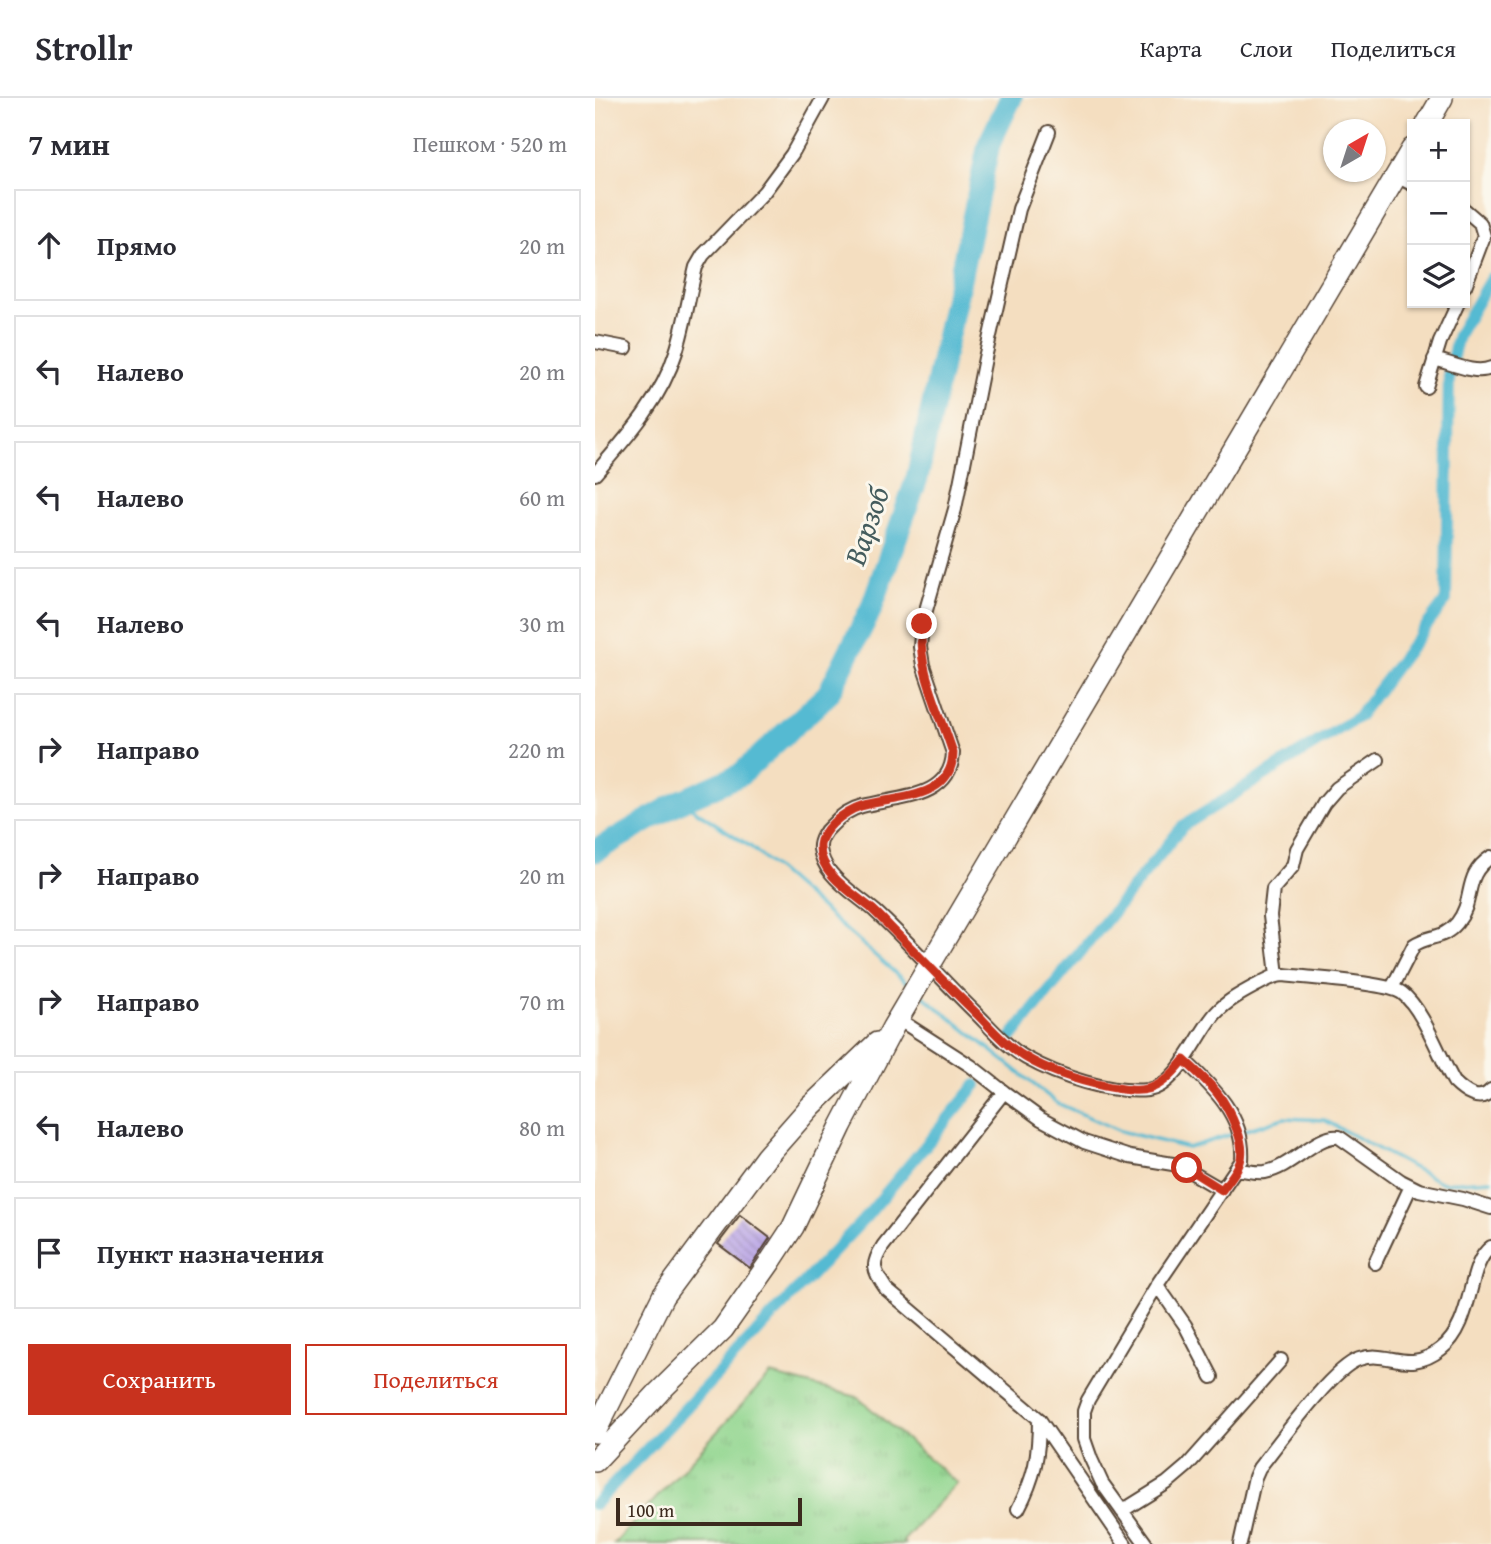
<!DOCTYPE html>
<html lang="ru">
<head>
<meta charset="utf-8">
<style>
  :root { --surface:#fff; --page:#f7f7f7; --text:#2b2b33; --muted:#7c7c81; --line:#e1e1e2; --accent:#c8321e }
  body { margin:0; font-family:"Gentium Book Plus",serif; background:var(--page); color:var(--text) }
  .controls { position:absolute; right:21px; top:21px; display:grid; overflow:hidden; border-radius:0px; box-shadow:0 2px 5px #0004 }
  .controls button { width:63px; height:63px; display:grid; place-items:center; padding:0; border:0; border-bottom:2px solid var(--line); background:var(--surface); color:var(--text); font:35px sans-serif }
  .compass { position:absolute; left:728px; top:21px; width:63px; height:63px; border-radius:50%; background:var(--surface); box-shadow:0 2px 5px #0004; rotate:39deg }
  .scale { position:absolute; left:21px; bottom:18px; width:186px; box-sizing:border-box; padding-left:7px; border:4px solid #3b2a1e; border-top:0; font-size:19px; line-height:24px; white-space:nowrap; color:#3b2a1e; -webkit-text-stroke:5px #fbf7ec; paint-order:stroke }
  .stop { position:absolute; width:21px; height:21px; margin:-16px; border:5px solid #c8321e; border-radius:50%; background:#fff }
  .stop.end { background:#c8321e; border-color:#fff; box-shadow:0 2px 7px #0008 }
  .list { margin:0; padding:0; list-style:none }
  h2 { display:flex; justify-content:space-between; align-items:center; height:91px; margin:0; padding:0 28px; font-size:30px }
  h2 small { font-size:23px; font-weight:400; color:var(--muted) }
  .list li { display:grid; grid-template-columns:46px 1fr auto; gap:21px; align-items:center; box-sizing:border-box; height:112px; margin:0 14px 14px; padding:0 14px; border:2px solid var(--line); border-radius:0px }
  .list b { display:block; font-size:26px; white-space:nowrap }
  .list em { font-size:23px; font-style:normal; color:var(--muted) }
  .actions { display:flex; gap:14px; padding:21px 28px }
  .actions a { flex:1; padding:16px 0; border:2px solid var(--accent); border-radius:0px; text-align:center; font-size:24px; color:var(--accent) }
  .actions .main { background:var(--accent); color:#fff }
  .icon { flex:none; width:38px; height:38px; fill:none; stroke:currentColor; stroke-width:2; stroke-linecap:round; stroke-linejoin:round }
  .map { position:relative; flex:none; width:896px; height:1446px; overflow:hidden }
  header { display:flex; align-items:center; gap:42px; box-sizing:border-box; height:98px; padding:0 35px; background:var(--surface); border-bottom:2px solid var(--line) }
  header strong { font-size:33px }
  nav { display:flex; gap:38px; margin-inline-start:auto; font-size:24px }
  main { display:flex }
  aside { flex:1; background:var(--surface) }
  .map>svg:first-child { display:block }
  .grass { fill:url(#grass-tufts); stroke:#668056; stroke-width:2 }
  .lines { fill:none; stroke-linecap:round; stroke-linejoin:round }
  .stream { stroke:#54bad2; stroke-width:3.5 }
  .canal { stroke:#54bad2; stroke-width:12 }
  .river { stroke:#54bad2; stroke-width:23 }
  .building { fill:url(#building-back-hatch) }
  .minor-casing { stroke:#574536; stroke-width:16 }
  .trunk-casing { stroke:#574536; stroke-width:24 }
  .minor { stroke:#fff; stroke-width:12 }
  .trunk { stroke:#fff; stroke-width:21 }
  .route { stroke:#c8321e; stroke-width:9 }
  .labels { text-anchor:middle; stroke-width:6; stroke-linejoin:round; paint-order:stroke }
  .water-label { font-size:30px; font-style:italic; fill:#445c5d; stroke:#fbf7ec }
</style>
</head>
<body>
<header>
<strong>Strollr</strong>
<nav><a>Карта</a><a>Слои</a><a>Поделиться</a></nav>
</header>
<main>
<aside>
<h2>7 мин<small>Пешком · 520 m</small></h2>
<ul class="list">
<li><svg class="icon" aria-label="ahead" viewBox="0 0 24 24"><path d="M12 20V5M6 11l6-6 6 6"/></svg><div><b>Прямо</b></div><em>20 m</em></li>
<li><svg class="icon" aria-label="left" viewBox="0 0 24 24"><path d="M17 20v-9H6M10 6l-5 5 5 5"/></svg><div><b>Налево</b></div><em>20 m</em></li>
<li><svg class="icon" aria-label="left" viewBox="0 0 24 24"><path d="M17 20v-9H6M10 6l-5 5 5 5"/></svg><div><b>Налево</b></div><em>60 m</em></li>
<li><svg class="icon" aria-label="left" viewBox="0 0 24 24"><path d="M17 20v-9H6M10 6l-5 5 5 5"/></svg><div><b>Налево</b></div><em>30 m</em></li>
<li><svg class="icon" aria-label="right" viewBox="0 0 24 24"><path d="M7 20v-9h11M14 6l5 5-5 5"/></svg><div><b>Направо</b></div><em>220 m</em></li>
<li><svg class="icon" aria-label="right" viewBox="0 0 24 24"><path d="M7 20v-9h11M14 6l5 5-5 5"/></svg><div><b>Направо</b></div><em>20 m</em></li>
<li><svg class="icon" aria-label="right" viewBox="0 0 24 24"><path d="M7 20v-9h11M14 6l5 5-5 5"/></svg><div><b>Направо</b></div><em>70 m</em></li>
<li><svg class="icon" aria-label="left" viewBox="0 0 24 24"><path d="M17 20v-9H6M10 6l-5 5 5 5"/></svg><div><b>Налево</b></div><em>80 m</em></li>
<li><svg class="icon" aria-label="arrive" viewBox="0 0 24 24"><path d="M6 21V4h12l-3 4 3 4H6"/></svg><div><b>Пункт назначения</b></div></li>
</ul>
<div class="actions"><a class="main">Сохранить</a><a>Поделиться</a></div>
</aside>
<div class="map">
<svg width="896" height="1446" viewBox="0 0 896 1446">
  <defs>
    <pattern id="grass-tufts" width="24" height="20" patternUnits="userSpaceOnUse" patternTransform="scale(1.75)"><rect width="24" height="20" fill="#90d58e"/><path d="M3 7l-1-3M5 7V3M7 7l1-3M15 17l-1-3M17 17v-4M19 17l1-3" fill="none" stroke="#7db77a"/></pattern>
    <pattern id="building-back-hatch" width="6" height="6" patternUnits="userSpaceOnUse" patternTransform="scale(1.75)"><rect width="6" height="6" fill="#b49ee6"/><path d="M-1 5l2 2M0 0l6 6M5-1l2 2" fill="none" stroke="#9481ba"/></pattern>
  </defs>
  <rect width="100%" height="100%" fill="#fbf7ec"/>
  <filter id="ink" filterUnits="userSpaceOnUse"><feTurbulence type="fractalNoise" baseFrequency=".0143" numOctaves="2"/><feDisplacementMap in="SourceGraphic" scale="14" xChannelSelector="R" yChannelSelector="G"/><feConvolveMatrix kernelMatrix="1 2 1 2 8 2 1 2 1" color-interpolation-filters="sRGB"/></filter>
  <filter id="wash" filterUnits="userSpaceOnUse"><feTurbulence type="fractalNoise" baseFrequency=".00686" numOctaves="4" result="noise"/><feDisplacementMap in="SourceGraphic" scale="28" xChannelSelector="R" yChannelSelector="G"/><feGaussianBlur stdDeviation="1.57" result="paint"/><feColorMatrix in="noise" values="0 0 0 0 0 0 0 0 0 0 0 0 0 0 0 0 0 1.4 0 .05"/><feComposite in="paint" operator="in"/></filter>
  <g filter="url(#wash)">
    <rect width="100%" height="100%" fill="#f4dec0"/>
    <!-- grass -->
    <path class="grass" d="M175,1276L262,1299L362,1385L308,1443L310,1446H19Z"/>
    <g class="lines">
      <!-- stream -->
      <path class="stream" d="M86,703L156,749L315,888
        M327,897L462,1005L525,1033L593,1050L689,1020L729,1022L847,1085L896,1082"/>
      <!-- canal -->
      <path class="canal" d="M413,943L588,728L763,619L851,502L854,274L863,237L896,180
        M0,1406L271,1119L381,987"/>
      <!-- river -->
      <path class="river" d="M0,753L86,703L145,677L233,596L276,511L322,380L394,46L416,0"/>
    </g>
    <g id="blocks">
      <!-- building -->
      <path class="building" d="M145,1117L175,1140L155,1170L123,1146Z"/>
    </g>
  </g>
  <g filter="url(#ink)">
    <use href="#blocks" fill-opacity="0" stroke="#574536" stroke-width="2"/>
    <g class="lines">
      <!-- minor casing -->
      <g class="minor-casing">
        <path id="minor" d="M454,34L424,111L390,260L360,411L327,526L325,549L328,567L358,655C356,702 300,699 267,708C255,711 244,719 236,728C230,733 224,743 225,751C226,759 231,769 236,775C248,790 265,800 280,813C315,845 346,881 380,914C396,930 412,949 431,960C463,978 516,996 553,992C583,988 602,936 621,915C632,903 647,895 660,888C670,883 678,877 689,877C712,880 792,884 807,895C828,911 845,960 859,984C869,994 885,1006 896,992
          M801,78L817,86
          M870,112L885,125L889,138L870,188
          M0,244L31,250
          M839,261C856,265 880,277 896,270
          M831,289L845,244L863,205
          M0,376C32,339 66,302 81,254C90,226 94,197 101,169L108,157L169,94L197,56L228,0
          M682,877L675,818L678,791L698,768L702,751L729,705L742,690L783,662
          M797,890L819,847C834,837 848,842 862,825C881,801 867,778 896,759
          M303,921L376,968L409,994L288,1148C275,1168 279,1172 291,1191L444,1321L530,1446
          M409,994L446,1021L489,1044L535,1059L584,1067L627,1092
          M642,1071C651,1073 661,1075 670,1074C696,1070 722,1036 744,1039L806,1083L824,1092L868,1101L896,1110
          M780,1165L816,1088
          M562,1187L590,1227L617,1279
          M423,1411C440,1379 444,1357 444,1321
          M527,1413L572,1385L592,1368L686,1262
          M551,1446L507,1385L496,1361L489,1341V1313L493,1302L562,1187L647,1062C650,1019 618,989 589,962
          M645,1446L660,1379L664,1370C684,1345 737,1270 764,1261C794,1251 813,1277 846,1251C880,1225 871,1167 896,1149"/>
      </g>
      <!-- trunk casing -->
      <g class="trunk-casing">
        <path id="trunk" d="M832,26L847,0
          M0,1334L68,1198L171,1059L216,1008L282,945
          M0,1363L64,1294L128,1231L175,1164L198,1129L246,1028L298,929L817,51"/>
      </g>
      <!-- minor -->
      <use href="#minor" class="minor"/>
      <!-- trunk -->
      <use href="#trunk" class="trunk"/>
    </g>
  </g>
  <g class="lines" filter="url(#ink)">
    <!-- route -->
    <path class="route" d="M327,526C321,570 345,613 358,655C357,703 299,698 266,708C256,711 246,718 238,725C232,731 226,738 225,747C223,775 259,796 277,811C285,818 292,826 300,834C326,860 352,887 379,913C395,929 411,948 430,959C455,974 482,982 510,988C551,996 562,995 589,962C615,986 629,997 642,1032C646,1042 649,1053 645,1064C642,1074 633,1083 627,1092L592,1070"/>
  </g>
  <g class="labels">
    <!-- water labels -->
    <g class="water-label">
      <text transform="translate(272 428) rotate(-71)" y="10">Варзоб</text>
    </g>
  </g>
</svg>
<div class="controls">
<button>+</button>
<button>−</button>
<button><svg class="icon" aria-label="layers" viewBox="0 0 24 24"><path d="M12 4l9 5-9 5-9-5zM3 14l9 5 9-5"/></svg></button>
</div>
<svg class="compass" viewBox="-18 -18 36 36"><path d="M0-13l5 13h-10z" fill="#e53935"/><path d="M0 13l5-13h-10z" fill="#7c7c81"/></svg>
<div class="scale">100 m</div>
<div class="stop" style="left:592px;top:1070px"></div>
<div class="stop end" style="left:327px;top:526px"></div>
</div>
</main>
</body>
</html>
